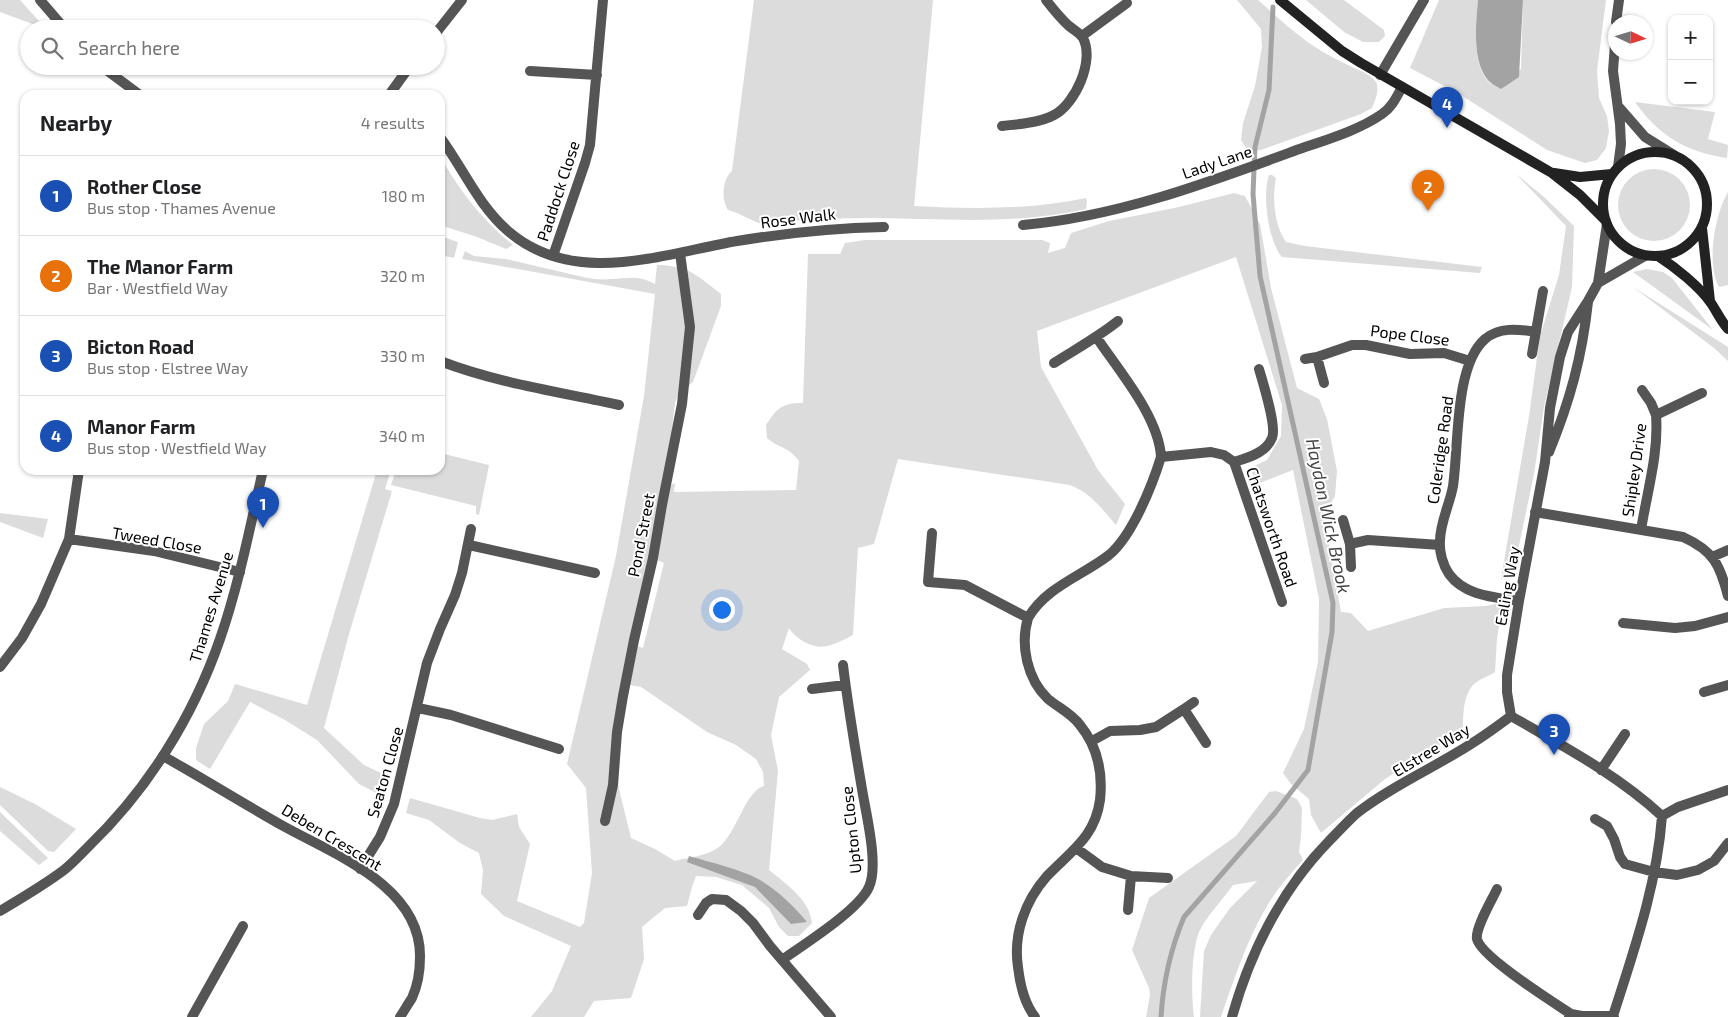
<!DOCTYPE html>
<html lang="en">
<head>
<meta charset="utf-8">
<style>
  :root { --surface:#fff; --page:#f6f6f6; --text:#202124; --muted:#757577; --line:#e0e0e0; --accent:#7c3aed }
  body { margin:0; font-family:"Exo 2",sans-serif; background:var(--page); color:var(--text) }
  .controls { position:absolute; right:15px; top:15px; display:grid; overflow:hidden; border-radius:10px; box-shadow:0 1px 4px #0004 }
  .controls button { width:45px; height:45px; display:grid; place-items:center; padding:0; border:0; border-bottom:1px solid var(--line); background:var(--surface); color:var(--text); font:25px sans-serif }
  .compass { position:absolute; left:1608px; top:15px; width:45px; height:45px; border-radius:50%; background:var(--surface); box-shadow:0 1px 4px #0004; rotate:94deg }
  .you { position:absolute; left:721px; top:609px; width:18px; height:18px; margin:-12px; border:4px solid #fff; border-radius:50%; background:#1a73e8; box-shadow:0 0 0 8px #1a73e833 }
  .badge { display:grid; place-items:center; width:32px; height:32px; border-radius:50%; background:var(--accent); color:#fff; font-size:16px; font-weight:700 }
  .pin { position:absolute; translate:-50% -41px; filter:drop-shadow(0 1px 2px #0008) }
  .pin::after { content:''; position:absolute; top:26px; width:18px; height:15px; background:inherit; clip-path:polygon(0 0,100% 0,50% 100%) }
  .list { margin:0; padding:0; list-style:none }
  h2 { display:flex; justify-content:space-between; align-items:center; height:65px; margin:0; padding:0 20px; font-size:21px }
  h2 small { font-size:16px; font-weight:400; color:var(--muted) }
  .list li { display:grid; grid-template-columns:32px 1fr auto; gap:15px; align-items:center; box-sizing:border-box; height:80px; padding:0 20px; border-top:1px solid var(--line) }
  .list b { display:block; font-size:19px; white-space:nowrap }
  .list p { margin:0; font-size:16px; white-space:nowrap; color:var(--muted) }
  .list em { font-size:16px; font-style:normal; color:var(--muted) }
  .icon { flex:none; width:28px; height:28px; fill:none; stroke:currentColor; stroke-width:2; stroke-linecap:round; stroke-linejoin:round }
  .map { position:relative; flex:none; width:1728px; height:1017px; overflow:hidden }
  .search { position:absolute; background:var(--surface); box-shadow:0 1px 4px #0004; left:20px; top:20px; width:425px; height:55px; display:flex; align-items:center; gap:12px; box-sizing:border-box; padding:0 18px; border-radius:28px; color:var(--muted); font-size:19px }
  .panel { position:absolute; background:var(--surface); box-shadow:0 1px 4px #0004; left:20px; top:90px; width:425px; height:385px; border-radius:15px }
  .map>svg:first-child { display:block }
  .green { fill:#dcdcdc; fill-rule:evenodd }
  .water { fill:#a3a3a3 }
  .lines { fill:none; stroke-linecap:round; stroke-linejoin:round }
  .stream { stroke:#a3a3a3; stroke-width:5 }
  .minor { stroke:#555; stroke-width:10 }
  .tertiary { stroke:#555; stroke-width:10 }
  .secondary { stroke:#222; stroke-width:10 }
  .labels { text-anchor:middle; stroke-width:4; stroke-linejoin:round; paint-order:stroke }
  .street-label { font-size:16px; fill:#000; stroke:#fff }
  .water-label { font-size:18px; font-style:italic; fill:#444; stroke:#fff }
</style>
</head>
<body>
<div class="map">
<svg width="1728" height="1017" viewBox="0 0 1728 1017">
  <rect width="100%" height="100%" fill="#fff"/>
  <!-- green -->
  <path class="green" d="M0,0H20L46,29L0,12Z
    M754,0H933L914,206C971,209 1030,210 1086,198L1087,201L1086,209C1013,226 939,218 865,218C830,218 794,221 759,223C748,219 740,213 728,210C721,200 722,179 732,171Z
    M1237,0H1258C1287,26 1310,48 1346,64C1355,69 1370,73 1376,82C1380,90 1375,101 1372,108L1361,114L1261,150L1248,151L1241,140L1243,123L1255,86L1262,47L1261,29Z
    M1306,0H1344L1384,30L1385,36L1379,42H1363L1344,32Z
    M1439,0H1478C1476,23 1471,66 1490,83C1493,85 1498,87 1501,88L1521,69L1523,0H1606L1597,71L1599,98L1607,116L1609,131L1606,148L1597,160L1585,163L1547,150L1456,92L1410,68Z
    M1635,102L1715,112L1708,139L1728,145L1727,158C1686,152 1659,136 1635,102Z
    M440,156C459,190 482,220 513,245L506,249L477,237L440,225Z
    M1618 205a36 36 0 1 1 72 0a36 36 0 1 1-72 0Z
    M1516,174L1544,197L1574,226L1572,287L1544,407L1534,474L1516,560L1511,575L1507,579H1501L1529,416L1540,336L1559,275L1566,226Z
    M1269,175H1272L1276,178C1272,198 1274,225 1286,242L1305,246L1482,267L1480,273L1282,257C1268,241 1262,194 1269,175Z
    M1728,192V285L1719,287C1706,264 1715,214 1728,192Z
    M1234,193L1245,196L1260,224L1271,288L1297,388L1319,399L1327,419L1337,471L1335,496L1324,515L1341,612L1351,613L1368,631L1444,608L1486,606L1503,602L1497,638L1495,672C1489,676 1480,679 1474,684C1463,695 1463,715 1463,730L1385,779L1321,833L1311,815L1309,799L1291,784L1283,773L1304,729L1318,662L1319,599L1293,470L1257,484L1250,468L1267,460L1281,436L1282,405L1236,257L1037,331L1041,367L1098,470L1125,504L1116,525C1102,509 1091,493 1070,485L898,459L874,544L858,548L853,635C845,639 836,644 827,646C813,650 795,638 789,628L782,649L807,664L810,670L779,697L771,735L778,771L769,870C786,884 810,900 812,923L799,936H788L779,927L769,908L742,885L716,877L696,876L692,887L687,906L665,908L642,927L644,959L631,998L594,1001L584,1017H531L552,991L571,946L504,916L481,894L483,870L479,853L460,843L429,820L406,813L410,798L480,818L492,820L517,814L519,827L530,844L517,901L580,927L584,923L592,873L586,788L567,764L616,556L644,396L655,294L462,259L465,251L474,256L506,259L583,277C592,279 602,280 611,279C630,278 638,275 655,284L657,265C690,266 696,275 721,294V306L693,382L678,395L675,403L665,488L675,483L674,492L796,490L799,461C788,446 780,449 767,438L766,425C777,408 782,403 803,403L808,254H840L845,243L865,240H1042L1050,243L1048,253L1065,248L1071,233L1109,221L1179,207ZM657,560L664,563L643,648L638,646ZM630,685L641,687L707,732L736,745L756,759L763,772L764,786C745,791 737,833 719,847C708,856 689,857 675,861L655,849L631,838L612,760Z
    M440,236L458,242L454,258L440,255Z
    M1647,269L1663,272L1672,278L1713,330L1633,272Z
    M1633,287L1728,347V361L1714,348Z
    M440,453L489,465L479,515L476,514V506L391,485L396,470H440Z
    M377,470H391L385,489L392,491L349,634L324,728L364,765L390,777L384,797L359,784L317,740L285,720L250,702L210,769L196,760V748L204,724L228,701L235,684L307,705Z
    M0,513L48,519L43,538L0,522Z
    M0,787L35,804L76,829L54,852L48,851L0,805Z
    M1276,791L1297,799L1302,808L1301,836L1299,852L1303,860C1290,874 1277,889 1267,906C1247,940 1234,979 1221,1017H1200L1204,951L1211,935L1230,908L1257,881L1233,885C1223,899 1206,917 1199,932C1191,952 1191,995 1194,1017H1146L1150,995L1149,988L1132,950L1149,898L1236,836L1269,792Z
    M0,812L48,858L39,865L0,831Z"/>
  <!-- water -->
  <path class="water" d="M1478,0H1523L1519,77L1501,89C1498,87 1493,85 1491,83C1471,66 1476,23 1478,0Z
    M689,856C709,862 743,870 760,880C778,891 794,906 807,922L791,924L755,887L687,862Z"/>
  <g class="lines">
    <!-- stream -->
    <path class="stream" d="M1161,1017C1163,984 1171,948 1184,917L1275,813L1308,770L1332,632L1333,603L1260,276L1253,194L1255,147L1269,90L1273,7"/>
    <!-- minor -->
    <path class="minor" d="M40,0L65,29
      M1616,22L1619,0
      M1616,31L1613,71L1620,124L1621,144L1618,167
      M1082,36L1127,3
      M101,66L140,95
      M530,71L597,75
      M1380,75L1424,0
      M1618,106L1645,137L1674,155
      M1002,126C1019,124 1039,123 1054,115C1075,104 1095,61 1083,38C1080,33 1074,30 1069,26C1061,19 1053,9 1046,0
      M440,137C463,168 478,205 508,231C574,288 662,254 737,241C786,233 834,228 884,227
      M1023,225C1116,217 1207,183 1294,151C1322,141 1358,131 1382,114C1392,107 1396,98 1402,87
      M553,256L585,163L590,145L603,0
      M1598,283L1645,256
      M1097,338C1119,371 1159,417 1161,457
      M1532,354L1543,291
      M1317,357L1324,383
      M1305,359L1317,357L1352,345H1366L1410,354L1444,353L1470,361
      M440,361C497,383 560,392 619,405
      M1054,363C1076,349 1098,337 1118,321
      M1642,390L1651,403L1656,415L1702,393
      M1549,452C1570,401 1582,357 1588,302
      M1234,462C1247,458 1266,453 1272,438C1277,427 1263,383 1259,369
      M1535,512L1683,537C1714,551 1720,565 1728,596
      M1343,520L1350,544L1351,567
      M1641,530C1647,492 1659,453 1656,415
      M932,533L928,582L965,585L1028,618C1020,645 1027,679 1048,699C1059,708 1072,714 1080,725C1098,747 1103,772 1100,800C1095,837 1071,851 1047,876C1025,901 1013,934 1018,967C1020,985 1024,1003 1035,1017
      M69,539L154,551L240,572
      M1350,544L1368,540L1440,545
      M469,545L595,573
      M1712,557L1728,550
      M1519,601C1494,597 1465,596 1449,574C1443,565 1439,552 1440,541C1440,522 1450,504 1453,486C1459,447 1454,366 1485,339C1499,327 1518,329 1536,332
      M1028,618C1046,587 1082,576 1109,555C1132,536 1152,486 1161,457L1211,452L1224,455L1234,462L1282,602
      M1623,623L1675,628L1695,626L1728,617
      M0,667L22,638L41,604L69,539L79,470
      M812,689L845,685
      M1704,692L1728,685
      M1194,702L1184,709L1206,743
      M418,708L451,715L559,749
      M1511,716L1507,692V675L1519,601L1545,462L1550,408L1560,357L1568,332L1588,301L1598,283L1607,224
      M1511,716C1563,746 1618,775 1662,816L1678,807L1728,790
      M1092,741L1110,731L1140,730L1156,727L1184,709
      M163,756C204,779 244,804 285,827C336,855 421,887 420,957C420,971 418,985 412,998C408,1004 404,1011 400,1017
      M1601,770L1625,734
      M1595,819L1607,826L1614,839L1620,857L1625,864L1654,872L1677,875L1698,870L1714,861L1728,843
      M605,821L613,785L617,732L623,696L634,640L653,558L662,505L682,404L690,327L680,253
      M1076,848L1102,867L1131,876L1128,910
      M360,869L380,837L394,804L427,663L440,629L455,595L462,573L471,529
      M1131,876L1168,878
      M1497,889C1492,900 1475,928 1477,939C1481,957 1553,1002 1571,1014
      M698,915L706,903L712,899L726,900L741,911L753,923L770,946L831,1017
      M782,960C803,945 859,910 869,887C879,865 866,814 862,789C855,748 848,706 843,665
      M192,1017L243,926
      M1232,1017C1251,950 1281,890 1330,840C1339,831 1348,821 1357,813C1393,785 1436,767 1474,742C1487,734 1499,725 1511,716
      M1569,1017L1571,1014L1582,1016H1613
      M1614,1017L1613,1016C1634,950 1657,885 1662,816"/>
    <!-- tertiary -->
    <path class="tertiary" d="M436,33L462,0
      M389,95L410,66
      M0,911C22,898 44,885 64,870C73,863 81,854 89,846C148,789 193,717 220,639C239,584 250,527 263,470"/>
    <!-- secondary -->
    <path class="secondary" d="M1280,0L1342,51L1361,63L1552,173L1580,195L1606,221
      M1603 204a52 52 0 1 1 104 0a52 52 0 1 1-104 0Z
      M1554,173L1580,177L1612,174
      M1702,228L1710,301
      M1658,256C1675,267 1699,286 1711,303C1717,312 1721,321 1728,329"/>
  </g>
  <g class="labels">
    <!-- street labels -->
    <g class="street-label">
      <text transform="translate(1217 162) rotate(-19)" y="6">Lady Lane</text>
      <text transform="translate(558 191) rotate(-72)" y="6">Paddock Close</text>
      <text transform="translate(798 218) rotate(-7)" y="6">Rose Walk</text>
      <text transform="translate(1410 335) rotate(7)" y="6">Pope Close</text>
      <text transform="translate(1440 450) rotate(-82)" y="6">Coleridge Road</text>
      <text transform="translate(1634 470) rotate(-82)" y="6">Shipley Drive</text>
      <text transform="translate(1272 527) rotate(71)" y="6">Chatsworth Road</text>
      <text transform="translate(641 535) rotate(-79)" y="6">Pond Street</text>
      <text transform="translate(157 540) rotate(10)" y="6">Tweed Close</text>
      <text transform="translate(1507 586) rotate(-80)" y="6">Ealing Way</text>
      <text transform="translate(211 607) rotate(-73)" y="6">Thames Avenue</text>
      <text transform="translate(1431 750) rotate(-31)" y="6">Elstree Way</text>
      <text transform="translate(385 772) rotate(-74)" y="6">Seaton Close</text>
      <text transform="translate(851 830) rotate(-96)" y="6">Upton Close</text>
      <text transform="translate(332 837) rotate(31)" y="6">Deben Crescent</text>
    </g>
    <!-- water labels -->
    <g class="water-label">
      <text transform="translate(1328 516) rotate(78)" y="6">Haydon Wick Brook</text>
    </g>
  </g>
</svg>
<div class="controls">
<button>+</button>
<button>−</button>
</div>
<svg class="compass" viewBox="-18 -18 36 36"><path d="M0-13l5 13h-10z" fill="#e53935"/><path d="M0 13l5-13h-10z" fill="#757577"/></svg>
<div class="you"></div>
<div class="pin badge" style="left:263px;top:528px;background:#1a4fb4">1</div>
<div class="pin badge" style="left:1428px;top:211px;background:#e8710a">2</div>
<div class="pin badge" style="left:1554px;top:755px;background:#1a4fb4">3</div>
<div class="pin badge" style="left:1447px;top:128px;background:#1a4fb4">4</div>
<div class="search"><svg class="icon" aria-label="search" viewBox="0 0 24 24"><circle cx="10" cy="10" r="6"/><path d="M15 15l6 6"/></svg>Search here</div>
<section class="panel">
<h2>Nearby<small>4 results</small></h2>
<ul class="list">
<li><span class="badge" style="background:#1a4fb4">1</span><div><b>Rother Close</b><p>Bus stop · Thames Avenue</p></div><em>180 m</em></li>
<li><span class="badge" style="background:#e8710a">2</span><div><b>The Manor Farm</b><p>Bar · Westfield Way</p></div><em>320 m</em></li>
<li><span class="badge" style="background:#1a4fb4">3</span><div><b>Bicton Road</b><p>Bus stop · Elstree Way</p></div><em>330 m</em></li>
<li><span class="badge" style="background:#1a4fb4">4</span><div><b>Manor Farm</b><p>Bus stop · Westfield Way</p></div><em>340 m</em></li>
</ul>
</section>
</div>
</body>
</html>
